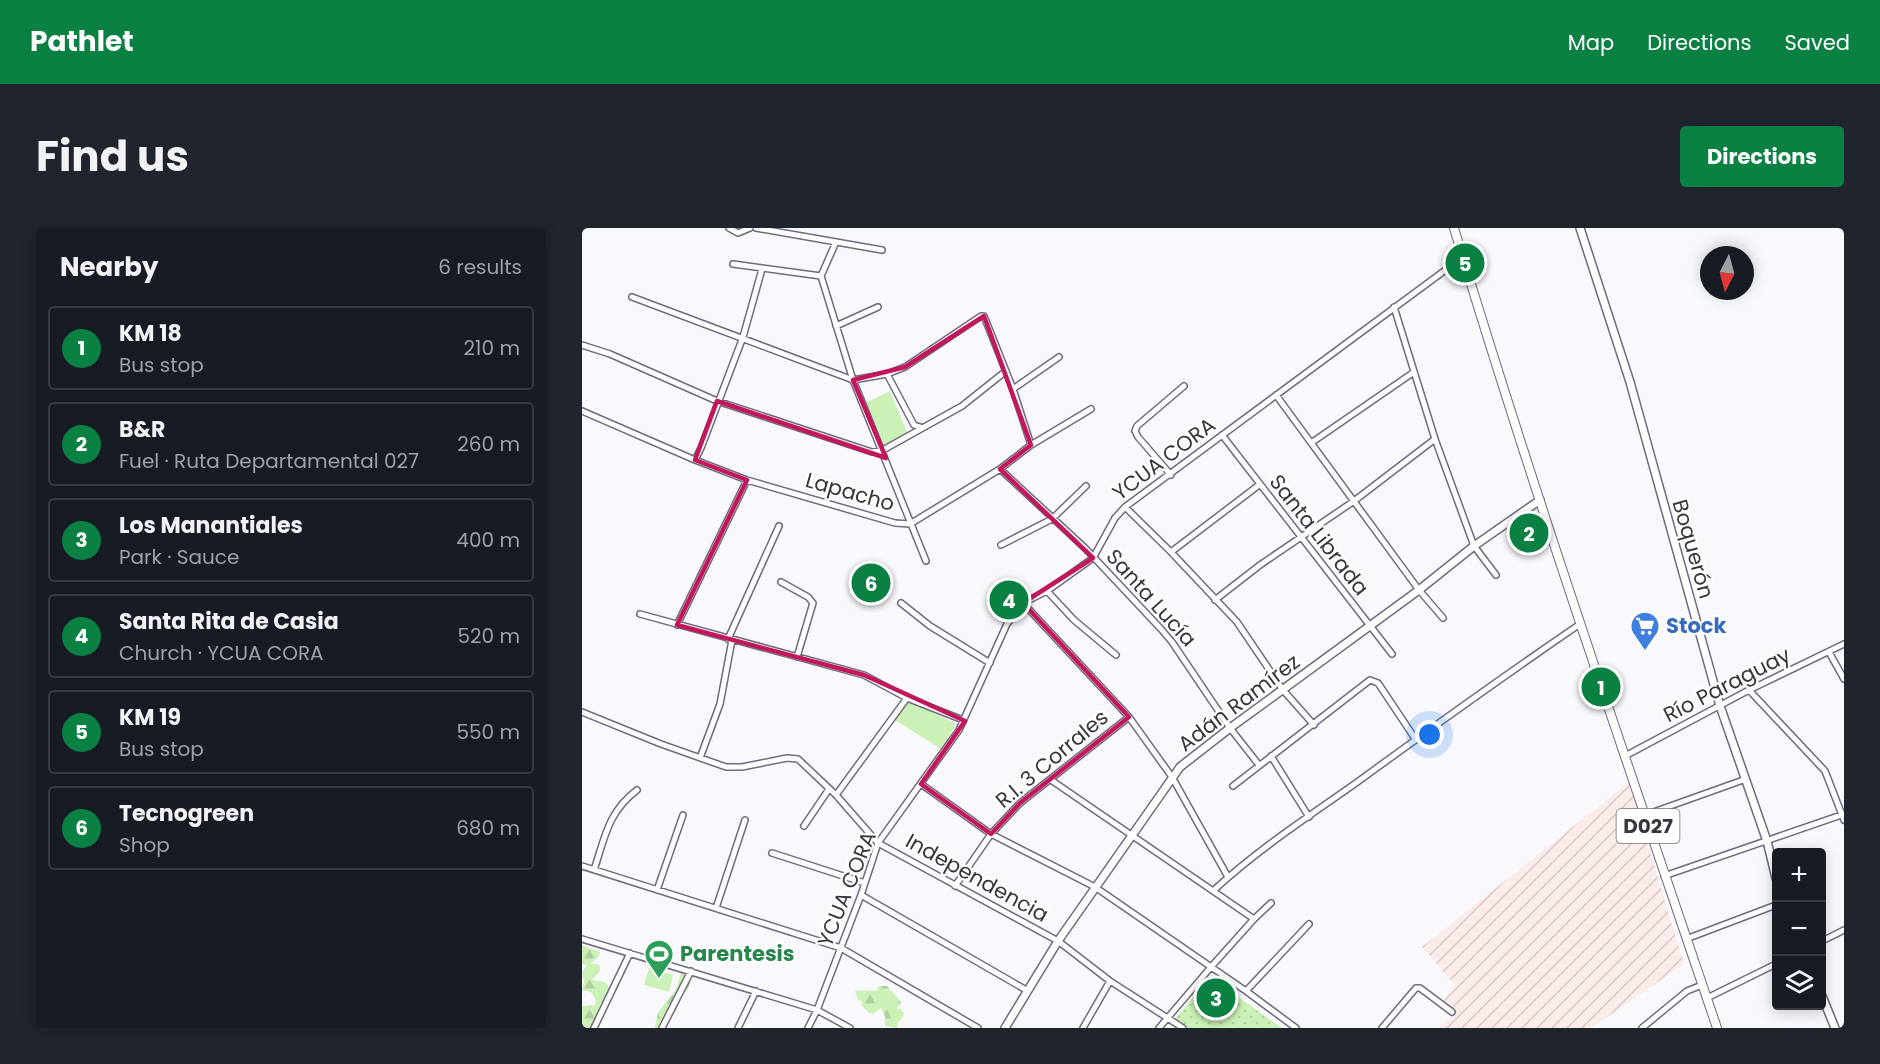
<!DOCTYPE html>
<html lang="en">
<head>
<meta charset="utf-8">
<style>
  :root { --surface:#171b24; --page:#20242c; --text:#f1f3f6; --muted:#9ea1a6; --line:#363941; --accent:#0b8043 }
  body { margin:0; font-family:Poppins,sans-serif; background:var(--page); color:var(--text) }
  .controls { position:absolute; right:18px; bottom:18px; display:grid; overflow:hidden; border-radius:6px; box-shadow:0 3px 15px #0003 }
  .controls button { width:54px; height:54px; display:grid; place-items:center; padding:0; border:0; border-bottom:2px solid var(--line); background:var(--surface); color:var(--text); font:30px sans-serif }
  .compass { position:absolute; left:1118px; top:18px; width:54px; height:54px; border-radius:50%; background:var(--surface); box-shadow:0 3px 15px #0003; rotate:186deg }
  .you { position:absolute; left:848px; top:507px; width:21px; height:21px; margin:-15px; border:4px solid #fff; border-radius:50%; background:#1a73e8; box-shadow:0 0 0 9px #1a73e833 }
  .badge { display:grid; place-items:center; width:39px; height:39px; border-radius:50%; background:var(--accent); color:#fff; font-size:20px; font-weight:700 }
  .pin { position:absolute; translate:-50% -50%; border:3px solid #fff; box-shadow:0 2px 6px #0006 }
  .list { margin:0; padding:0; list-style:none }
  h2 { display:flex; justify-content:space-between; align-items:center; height:78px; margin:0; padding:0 24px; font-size:26px }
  h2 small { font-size:20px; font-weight:400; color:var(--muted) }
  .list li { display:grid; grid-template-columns:39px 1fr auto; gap:18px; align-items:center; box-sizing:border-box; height:84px; margin:0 12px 12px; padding:0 12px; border:2px solid var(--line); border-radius:6px }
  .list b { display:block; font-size:22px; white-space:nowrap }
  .list p { margin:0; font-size:20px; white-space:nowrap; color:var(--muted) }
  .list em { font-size:20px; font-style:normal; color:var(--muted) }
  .icon { flex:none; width:33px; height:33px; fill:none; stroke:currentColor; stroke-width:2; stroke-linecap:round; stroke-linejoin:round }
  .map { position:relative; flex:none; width:1262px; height:800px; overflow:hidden; border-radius:6px }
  header { display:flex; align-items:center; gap:36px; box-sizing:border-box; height:84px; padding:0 30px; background:var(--accent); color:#fff }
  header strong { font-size:28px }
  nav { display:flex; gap:33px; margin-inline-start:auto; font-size:21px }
  .intro { display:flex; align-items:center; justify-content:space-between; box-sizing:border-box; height:144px; padding:0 36px }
  h1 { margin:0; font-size:42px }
  .button { padding:15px 27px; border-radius:6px; background:var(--accent); color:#fff; font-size:21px; font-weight:700 }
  main { display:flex; gap:36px; padding:0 36px }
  aside { flex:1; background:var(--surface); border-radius:6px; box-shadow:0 3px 15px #0003 }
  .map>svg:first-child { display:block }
  .industrial { fill:url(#industrial-furrows) }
  .green { fill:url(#green-dots) }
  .forest { fill:url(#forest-firs) }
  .pitch { fill:#cbf1b6 }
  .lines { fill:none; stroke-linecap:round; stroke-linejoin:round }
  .street-casing { stroke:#6f6a7e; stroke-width:8 }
  .secondary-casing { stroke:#6f6a7e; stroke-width:10 }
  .primary-casing { stroke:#6f6a7e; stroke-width:10 }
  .street { stroke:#fff; stroke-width:5 }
  .secondary { stroke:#fff; stroke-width:7 }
  .primary { stroke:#fff; stroke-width:8 }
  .marked { fill:none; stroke:#c2185b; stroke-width:4.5; stroke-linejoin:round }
  .labels { text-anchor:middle; stroke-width:4.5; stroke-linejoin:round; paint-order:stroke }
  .shield { fill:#fff; stroke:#737278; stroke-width:1.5 }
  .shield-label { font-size:20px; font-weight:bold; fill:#37353e }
  .street-label { font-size:21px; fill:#37353e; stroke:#fff }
  .shop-label { font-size:21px; font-weight:bold; fill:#366cbe; stroke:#fff; text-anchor:start }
  .leisure-label { font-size:21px; font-weight:bold; fill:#27864d; stroke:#fff; text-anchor:start }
</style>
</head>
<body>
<header>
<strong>Pathlet</strong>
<nav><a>Map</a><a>Directions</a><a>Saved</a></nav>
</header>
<div class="intro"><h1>Find us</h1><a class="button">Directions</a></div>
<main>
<aside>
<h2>Nearby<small>6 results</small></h2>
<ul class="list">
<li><span class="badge">1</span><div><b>KM 18</b><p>Bus stop</p></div><em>210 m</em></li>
<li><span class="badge">2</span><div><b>B&amp;R</b><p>Fuel · Ruta Departamental 027</p></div><em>260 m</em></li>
<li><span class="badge">3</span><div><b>Los Manantiales</b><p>Park · Sauce</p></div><em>400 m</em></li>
<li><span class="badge">4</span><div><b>Santa Rita de Casia</b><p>Church · YCUA CORA</p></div><em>520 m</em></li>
<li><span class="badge">5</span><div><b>KM 19</b><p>Bus stop</p></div><em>550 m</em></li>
<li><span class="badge">6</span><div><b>Tecnogreen</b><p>Shop</p></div><em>680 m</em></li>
</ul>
</aside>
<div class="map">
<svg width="1262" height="800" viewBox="0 0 1262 800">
  <defs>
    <pattern id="industrial-furrows" width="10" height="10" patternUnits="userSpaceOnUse" patternTransform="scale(1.5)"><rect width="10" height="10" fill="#fbebe9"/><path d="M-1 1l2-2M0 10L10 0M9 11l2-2" fill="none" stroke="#d8cac9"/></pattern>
    <pattern id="green-dots" width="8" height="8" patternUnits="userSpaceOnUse" patternTransform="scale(1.5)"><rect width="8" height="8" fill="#cbf1b6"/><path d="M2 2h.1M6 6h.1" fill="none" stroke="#afcf9e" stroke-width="1.8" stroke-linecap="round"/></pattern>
    <pattern id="forest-firs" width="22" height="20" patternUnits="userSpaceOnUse" patternTransform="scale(1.5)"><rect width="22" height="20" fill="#cbf1b6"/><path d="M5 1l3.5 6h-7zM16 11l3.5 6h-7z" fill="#afcf9e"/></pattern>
  </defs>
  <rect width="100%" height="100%" fill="#f9f8fd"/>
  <!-- industrial -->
  <path class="industrial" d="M1047,554L1102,736L1009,800H856L874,785L860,775L873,757L840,719Z"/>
  <!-- green -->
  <path class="green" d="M628,749L700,800H606L593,791Z"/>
  <!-- forest -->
  <path class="forest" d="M0,717L18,724L17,728L8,736H14L18,738V743L10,752L23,754L28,761C20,773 13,786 10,800H0V778L13,777L14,772L9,764L0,762L2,753L0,744L5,737L0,736Z
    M99,744L108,748V755L105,763L98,770L94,783L82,800H73L76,784L94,762Z
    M296,758H305L319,774L315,781H319L322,785L321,789L315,796V800L303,798V788L299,780L291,786L287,785L280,778V773L276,772L273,763C281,761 288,764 295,762Z"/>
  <!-- pitch -->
  <path class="pitch" d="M308,163L325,204L302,218L283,175Z
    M326,472L374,496L359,521L313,492Z
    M67,740L91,747L87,764L62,757Z"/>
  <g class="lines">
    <!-- street casing -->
    <g class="street-casing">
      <path id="street" d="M147,0L156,5L168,0
        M174,0L300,22
        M254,14L239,48L271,152L344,333
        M151,36L239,48
        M50,69L271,152L305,146L323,139L399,88H402L431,161L449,217
        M812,79L853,211L892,318L914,347
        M254,98L296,79
        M0,117L28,126L135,173L290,224L301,222L380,178L424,143
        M305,146L332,197L341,200
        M431,161L477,129
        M694,167L837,362L861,390
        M0,183L113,232L165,252L313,295L328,296L418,241L449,217L509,181
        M640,207L810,426
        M729,215L832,144
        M113,232L119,220L161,109L180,41
        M418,241L503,320L579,401L590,414L648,500L677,537
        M589,247L556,209L553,203L555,198L602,158
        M543,279L589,324L655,394L701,462L732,497
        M419,317L470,291L504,258
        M589,324L677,257
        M199,354L226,369L231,375L215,429
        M465,363L492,392L534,427
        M633,372L678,337L772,273L853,211
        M319,375L348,398L408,435
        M441,375L547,489L590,549L646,649
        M58,386L282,447L325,470L381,492
        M95,397L165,252
        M146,411L197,298
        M1247,424L1262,451
        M1167,462L1243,543L1262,592
        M0,484L79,516L144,539H160L205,530L216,531L254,567L296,615L476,713L528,753L601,800
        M689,528L727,589
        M1043,528L1167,462L1262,416
        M118,530L138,476L150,412
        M469,552L672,691
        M339,556L409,606L513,659L664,763L714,800
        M651,558L788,452L796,455L834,512
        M254,567L325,470
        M1063,587L1164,551
        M222,598L247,561
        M190,625L283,655
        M0,638L259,720L396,800
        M12,642C23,609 26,584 55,562
        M1082,648L1262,586
        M373,658L409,606L438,575L547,489
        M75,662L101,587
        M632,662C675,622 726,589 774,555C848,501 922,448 998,396
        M279,667L446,763
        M134,680L163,592
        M0,711L235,782L268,800
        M1104,711L1194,677
        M1240,713L1262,702
        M664,763L727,696
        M1125,770L1194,736
        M12,800L48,725
        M80,800L109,743
        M156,800L174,763
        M226,800L235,782L279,667L296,615L377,502L425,396L441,375L465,363L511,330L533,290L543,279L881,29
        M501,800L528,753
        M577,800L629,739L672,691L689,675
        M800,800L834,760H838L870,784
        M1060,800L1105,763L1120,757"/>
    </g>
    <!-- secondary casing -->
    <g class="secondary-casing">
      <path id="secondary" d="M998,0L1048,154L1138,478L1185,613L1194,650
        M1240,768L1253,800
        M423,800L476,713L598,539L648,500L837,362L892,318L958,272"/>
    </g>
    <!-- primary casing -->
    <g class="primary-casing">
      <path id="primary" d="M872,0C953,269 1045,534 1135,800"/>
    </g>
    <!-- street -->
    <use href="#street" class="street"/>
    <!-- secondary -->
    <use href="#secondary" class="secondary"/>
    <!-- primary -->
    <use href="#primary" class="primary"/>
  </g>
  <!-- marked area -->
  <path class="marked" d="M402,88L449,217L418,241L511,330L441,375L547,489L438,575L409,606L339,556L383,493L282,447L95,397L165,252L113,232L135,173L304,230L271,152L323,139Z"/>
  <!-- icons -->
  <defs>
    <g id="supermarket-pin" transform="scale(1.5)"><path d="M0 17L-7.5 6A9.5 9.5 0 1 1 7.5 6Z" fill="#3f7fe0" stroke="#fff"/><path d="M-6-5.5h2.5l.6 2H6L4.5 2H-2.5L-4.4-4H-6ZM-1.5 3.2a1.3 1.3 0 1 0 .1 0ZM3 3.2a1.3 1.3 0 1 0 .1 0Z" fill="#fff"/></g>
    <g id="stadium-pin" transform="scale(1.5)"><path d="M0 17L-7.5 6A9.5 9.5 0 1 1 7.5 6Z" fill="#2e9e5b" stroke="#fff"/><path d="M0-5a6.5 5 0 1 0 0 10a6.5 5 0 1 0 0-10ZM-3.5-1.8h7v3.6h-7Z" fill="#fff"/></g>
  </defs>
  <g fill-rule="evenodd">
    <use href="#supermarket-pin" x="1063" y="398"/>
    <use href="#stadium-pin" x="77" y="726"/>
  </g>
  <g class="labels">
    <!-- shield labels -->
    <rect class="shield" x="1034.5" y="581" width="63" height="34" rx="4.5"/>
    <g class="shield-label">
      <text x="1066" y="605">D027</text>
    </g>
    <!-- street labels -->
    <g class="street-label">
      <text transform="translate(582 231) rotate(-37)" y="7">YCUA CORA</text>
      <text transform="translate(268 264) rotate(16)" y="7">Lapacho</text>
      <text transform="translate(737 307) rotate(52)" y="7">Santa Librada</text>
      <text transform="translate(1111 321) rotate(74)" y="7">Boquerón</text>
      <text transform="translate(569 370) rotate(48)" y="7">Santa Lucía</text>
      <text transform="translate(1145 457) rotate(-27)" y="7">Río Paraguay</text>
      <text transform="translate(657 475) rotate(-37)" y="7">Adán Ramírez</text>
      <text transform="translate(470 531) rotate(-40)" y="7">R.I. 3 Corrales</text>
      <text transform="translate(395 650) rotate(29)" y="7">Independencia</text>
      <text transform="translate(265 661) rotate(-68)" y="7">YCUA CORA</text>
    </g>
    <!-- shop labels -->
    <g class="shop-label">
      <text x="1084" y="405">Stock</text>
    </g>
    <!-- leisure labels -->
    <g class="leisure-label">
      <text x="98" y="733">Parentesis</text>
    </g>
  </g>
</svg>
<div class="controls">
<button>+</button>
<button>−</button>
<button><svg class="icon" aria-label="layers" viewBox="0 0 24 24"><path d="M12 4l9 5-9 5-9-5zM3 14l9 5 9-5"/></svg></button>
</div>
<svg class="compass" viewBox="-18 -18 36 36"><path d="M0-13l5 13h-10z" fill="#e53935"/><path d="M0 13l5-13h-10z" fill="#9ea1a6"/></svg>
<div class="you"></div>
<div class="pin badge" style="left:1019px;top:459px">1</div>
<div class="pin badge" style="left:947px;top:305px">2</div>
<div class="pin badge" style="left:634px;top:770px">3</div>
<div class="pin badge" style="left:427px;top:372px">4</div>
<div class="pin badge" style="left:883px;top:35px">5</div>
<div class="pin badge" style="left:289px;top:355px">6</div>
</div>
</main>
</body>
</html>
